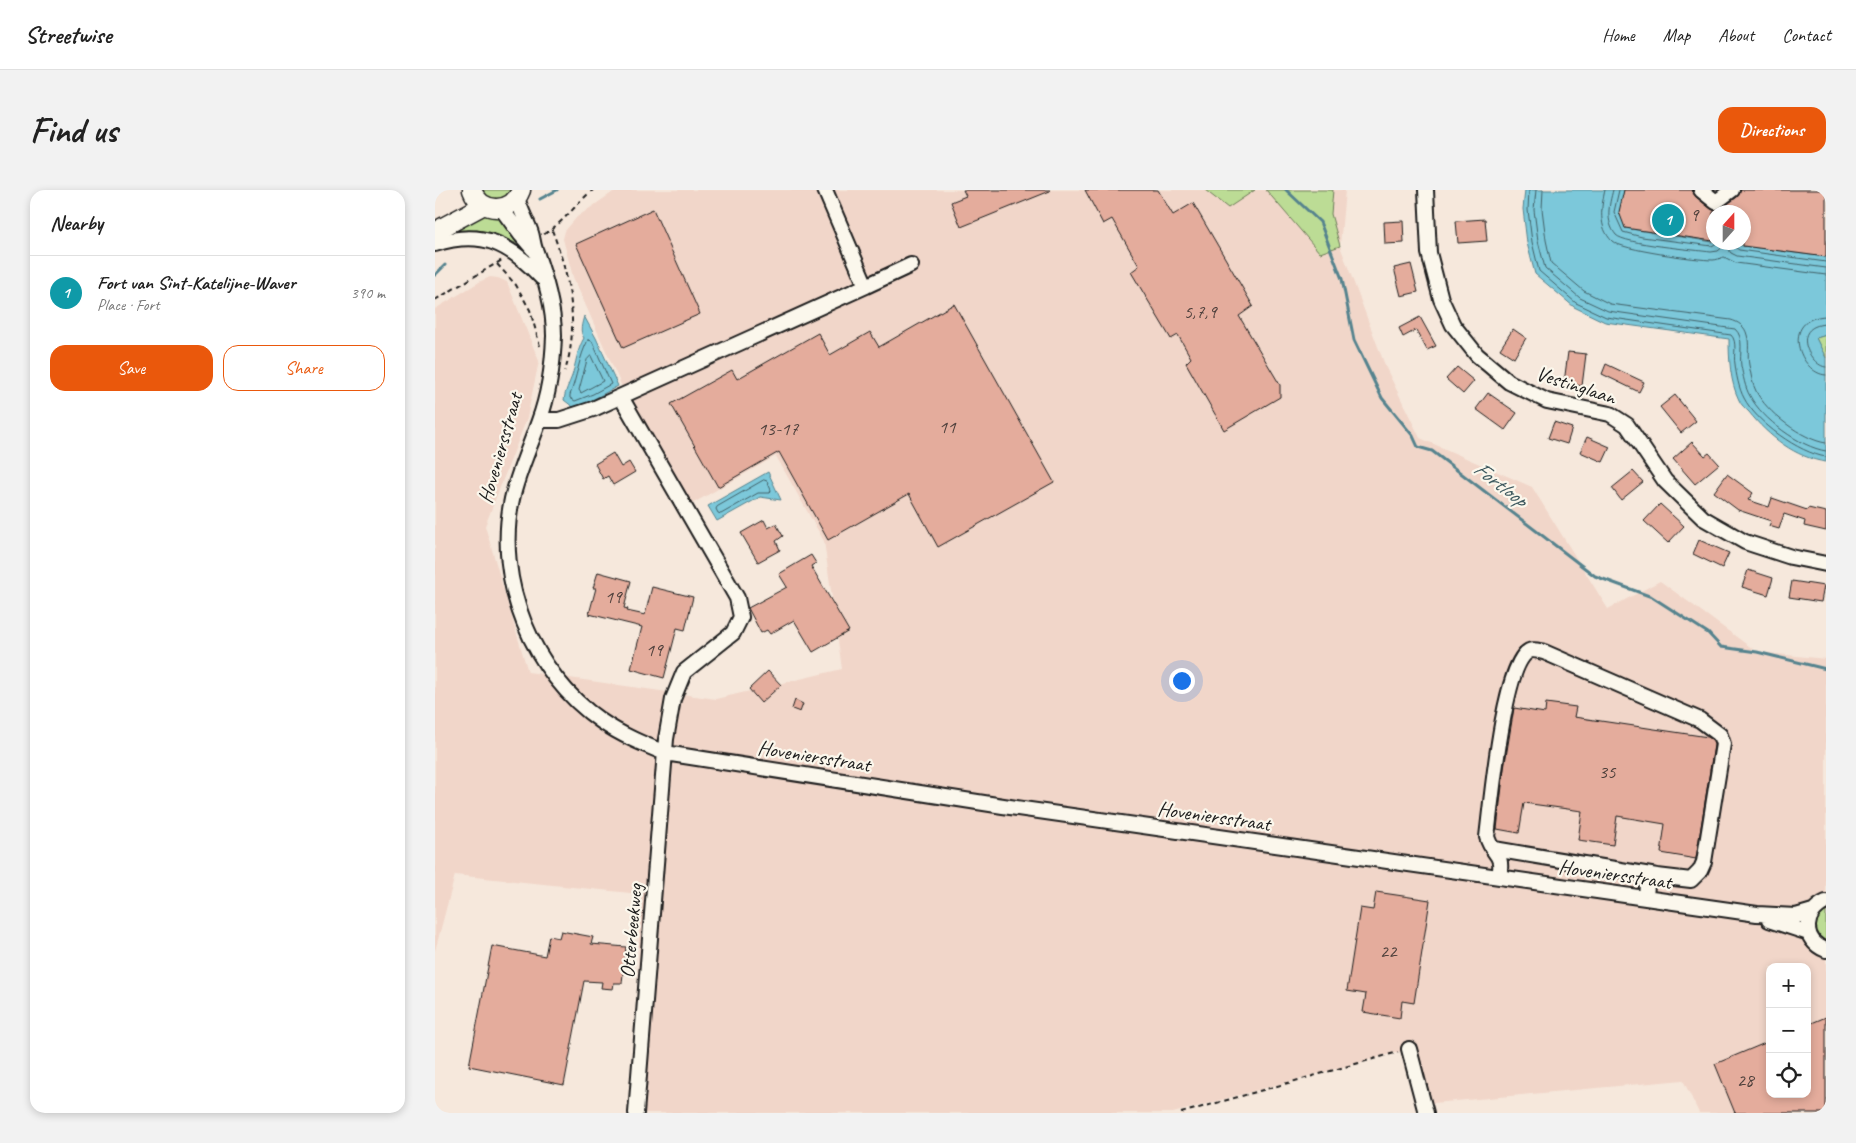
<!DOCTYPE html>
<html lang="en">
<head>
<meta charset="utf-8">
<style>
  :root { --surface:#fff; --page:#f2f2f2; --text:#222; --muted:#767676; --line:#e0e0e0; --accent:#ea580c }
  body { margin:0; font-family:Caveat,sans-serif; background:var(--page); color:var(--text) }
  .controls { position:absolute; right:15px; bottom:15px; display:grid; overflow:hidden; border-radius:10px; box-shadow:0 2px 8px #0003 }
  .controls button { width:45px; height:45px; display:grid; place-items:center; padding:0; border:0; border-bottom:1px solid var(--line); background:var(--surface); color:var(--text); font:25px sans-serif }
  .compass { position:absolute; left:1271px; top:15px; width:45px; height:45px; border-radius:50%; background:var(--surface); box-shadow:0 2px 8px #0003; rotate:21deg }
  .you { position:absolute; left:746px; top:490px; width:18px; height:18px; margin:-12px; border:4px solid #fff; border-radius:50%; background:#1a73e8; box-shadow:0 0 0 8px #1a73e833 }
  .badge { display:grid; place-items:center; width:32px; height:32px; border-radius:50%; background:var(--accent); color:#fff; font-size:16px; font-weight:700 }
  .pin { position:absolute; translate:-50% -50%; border:2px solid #fff; box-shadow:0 1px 5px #0006 }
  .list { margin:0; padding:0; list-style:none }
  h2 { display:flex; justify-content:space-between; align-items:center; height:65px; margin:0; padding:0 20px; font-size:21px }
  h2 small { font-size:16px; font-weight:400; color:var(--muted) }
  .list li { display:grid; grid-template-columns:32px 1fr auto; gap:15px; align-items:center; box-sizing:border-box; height:75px; padding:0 20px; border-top:1px solid var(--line) }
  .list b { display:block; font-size:19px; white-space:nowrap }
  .list p { margin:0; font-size:16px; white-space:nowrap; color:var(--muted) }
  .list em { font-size:16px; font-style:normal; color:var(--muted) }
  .actions { display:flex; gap:10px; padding:15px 20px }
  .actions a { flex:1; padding:11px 0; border:1px solid var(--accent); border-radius:15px; text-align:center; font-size:18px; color:var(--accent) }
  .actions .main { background:var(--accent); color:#fff }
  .icon { flex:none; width:28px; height:28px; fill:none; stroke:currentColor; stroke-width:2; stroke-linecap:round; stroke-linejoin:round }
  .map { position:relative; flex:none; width:1391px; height:923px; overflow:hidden; border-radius:15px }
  header { display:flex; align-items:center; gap:30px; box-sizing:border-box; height:70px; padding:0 25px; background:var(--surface); border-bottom:1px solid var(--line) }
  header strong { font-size:24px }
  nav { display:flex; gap:28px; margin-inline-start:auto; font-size:18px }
  .intro { display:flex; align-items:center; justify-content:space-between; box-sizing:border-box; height:120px; padding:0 30px }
  h1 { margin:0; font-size:35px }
  .button { padding:12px 22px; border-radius:15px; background:var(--accent); color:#fff; font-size:18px; font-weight:700 }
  main { display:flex; gap:30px; padding:0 30px }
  aside { flex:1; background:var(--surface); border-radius:15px; box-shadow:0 2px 8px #0003 }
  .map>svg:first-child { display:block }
  .built { fill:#f1d6c9; fill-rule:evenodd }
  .green { fill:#bcdc95; stroke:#6c7c58 }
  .water { fill:#7bc8da; stroke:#55838e }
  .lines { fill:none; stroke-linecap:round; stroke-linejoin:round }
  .shore { stroke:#426168; stroke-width:1 }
  .stream { stroke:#55838e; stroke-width:3 }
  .building { fill:#e4ac9c; stroke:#1c1c1c }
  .minor-casing { stroke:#1c1c1c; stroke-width:18 }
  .major-casing { stroke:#1c1c1c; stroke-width:21 }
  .path { stroke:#1c1c1c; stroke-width:2; stroke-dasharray:5 4; stroke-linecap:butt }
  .minor { stroke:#fbf7ec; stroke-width:14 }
  .major { stroke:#fbf7ec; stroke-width:18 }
  .labels { text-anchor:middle; stroke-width:4.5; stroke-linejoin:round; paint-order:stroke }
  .number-label { font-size:19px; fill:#4e403c }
  .street-label { font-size:21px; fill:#1c1c1c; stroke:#fbf7ec }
  .water-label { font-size:22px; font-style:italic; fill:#3d585e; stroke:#fbf7ec }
</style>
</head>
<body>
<header>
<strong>Streetwise</strong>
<nav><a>Home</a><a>Map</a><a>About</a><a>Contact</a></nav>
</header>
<div class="intro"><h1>Find us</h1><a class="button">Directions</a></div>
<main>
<aside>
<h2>Nearby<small></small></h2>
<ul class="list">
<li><span class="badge" style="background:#0f9aa8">1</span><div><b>Fort van Sint-Katelijne-Waver</b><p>Place · Fort</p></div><em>390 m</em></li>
</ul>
<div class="actions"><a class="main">Save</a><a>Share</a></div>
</aside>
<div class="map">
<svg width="1391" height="923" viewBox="0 0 1391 923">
  <rect width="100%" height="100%" fill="#f6e8dc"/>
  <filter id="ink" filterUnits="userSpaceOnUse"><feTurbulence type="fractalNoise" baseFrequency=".02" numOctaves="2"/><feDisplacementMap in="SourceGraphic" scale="10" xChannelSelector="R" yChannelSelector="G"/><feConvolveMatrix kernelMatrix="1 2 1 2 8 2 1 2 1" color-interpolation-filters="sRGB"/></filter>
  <g filter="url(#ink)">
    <!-- built -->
    <path class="built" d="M181,0H910L905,56L951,178L985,248L1097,297L1173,419L1225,391L1322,462L1391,469V923H1264L1248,890L988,914L974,859L738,923H200L205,704L20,685L0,761V119L46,91L55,87L63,88L72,92L104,171L92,228L50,336L93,482L281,509L407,479L389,351L341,266L255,315L187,197L138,87L128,49L130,41L142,27ZM1335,777H1372V904H1335Z"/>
    <!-- green -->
    <path class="green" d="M46,0H77C68,13 55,11 46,0Z
      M770,0H820L793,18Z
      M831,0H898L896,24L905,56L885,63Z
      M50,23L65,29L84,50L83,54L59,44L42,40L12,44Z
      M1391,145V168H1390L1381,148Z
      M1391,721V753C1377,745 1378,730 1391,721Z"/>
    <!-- water -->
    <path class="water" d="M1090,0H1189L1190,38L1278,52L1391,67V145L1381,148L1391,168V272C1361,268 1333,246 1314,222C1311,219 1306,215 1304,210C1295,192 1294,168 1294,149L1170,132L1139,117L1100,84L1092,53L1088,19Z
      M149,126L161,148L183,196L146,216L138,217L129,210C130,201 134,194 137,186C141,173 142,160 149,148C144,141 147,134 149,126Z
      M333,282L346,310L325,307L282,331L273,316Z"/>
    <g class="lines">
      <!-- shore -->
      <path class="shore" d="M1094,0L1093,20L1097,52L1104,81L1141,113L1171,127L1296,145C1303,152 1298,165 1300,174C1301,184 1304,199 1309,208C1321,232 1364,263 1391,267
        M1101,0L1099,20L1103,51L1110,78L1145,108L1173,121L1300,139C1310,148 1304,164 1306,176C1308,185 1310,198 1315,206C1327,229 1365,257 1391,261
        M1108,0L1107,19L1111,50L1116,73L1149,101L1175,114L1296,130C1303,132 1310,136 1312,145C1315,154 1312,165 1314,175C1316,183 1317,194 1321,201C1331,222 1368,250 1391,253
        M1170,0C1166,17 1163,37 1177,51C1186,60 1263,70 1278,70C1282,70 1285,68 1289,67L1301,73L1391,85
        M1178,0C1174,15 1170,31 1181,45C1189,54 1261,60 1276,62L1283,61L1290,55L1296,63L1302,66L1391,78
        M1184,0L1179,22L1188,42L1207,47L1277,56L1283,52
        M1299,52L1300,57L1304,60L1391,72
        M1391,126C1344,128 1365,184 1391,185
        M1391,134C1354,136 1375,176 1391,177
        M153,150L157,151L176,194L158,204L140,211L135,208V205C142,187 144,167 153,150Z
        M156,166L168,191L146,203L144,200L152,170Z
        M329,290L332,291L336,300L335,303H323L286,324L283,323L281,319L282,317Z"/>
      <!-- stream -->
      <path class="stream" d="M851,0L885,32L907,89L919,150L947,208L978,246L983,257L997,261L1160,386L1217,407L1273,443L1286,457L1322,462L1391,479
        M105,9L122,0
        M0,85L10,75"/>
    </g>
    <!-- building -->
    <path class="building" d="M528,0H615V1L526,37L516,12L531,6Z
      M650,0H723L738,25L758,13L818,116L804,126L845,195V207L789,240L751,173L756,168L743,145L736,149L696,82L704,76L677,29L668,34Z
      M1189,0H1257L1261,7L1276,19L1282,21L1302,7L1306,0H1391V67L1308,56V22H1278V51L1190,38L1184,22Z
      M218,19L265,124L188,158L141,54Z
      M1050,29L1052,51L1023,53L1021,31Z
      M968,31L969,53L950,54L949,32Z
      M976,74L983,102L966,106L959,78Z
      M519,114L619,292L503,357L474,304L393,350L344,262L283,297L236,214L297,180L302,189L383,143L395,165L435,142L444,157Z
      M985,127L1001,156L992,160L981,140L968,147L964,138Z
      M1078,139L1091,148L1079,168L1065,159Z
      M1133,162L1151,164L1147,196L1129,193Z
      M1171,174L1209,192L1204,202L1167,184Z
      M1022,177L1039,191L1028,204L1011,189Z
      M1053,203L1082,223L1070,240L1041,219Z
      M1240,205L1261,231L1246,243L1225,217Z
      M1119,232L1137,238L1132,254L1113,248Z
      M1152,247L1175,257L1168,272L1145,262Z
      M1257,252L1270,266L1274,263L1284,274L1260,294L1238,269Z
      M178,263L186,277L194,272L200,282L178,295L173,286L168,289L160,274Z
      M1198,281L1208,292L1186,310L1177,298Z
      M1292,284L1318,303L1313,310L1334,317L1337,308L1372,320L1373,318L1391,322V341L1369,336L1370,331L1349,324L1344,339L1334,336L1336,331L1303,320L1279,302Z
      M1225,314L1249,336L1233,353L1209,331Z
      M329,330L333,338L341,334L348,346L341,351L345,360L323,372L306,343Z
      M1264,350L1294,363L1287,378L1258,364Z
      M376,365L381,373L376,376L414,441L378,462L359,430L335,444L332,440L326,443L313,418L352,397L344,384Z
      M1313,380L1338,388L1333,405L1307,397Z
      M163,382L196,391L189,418L193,419L192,421L210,425L217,397L258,407L250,440L242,438L229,488L196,479L207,437L154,424L161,398H158Z
      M1357,391L1389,396L1386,412L1354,407Z
      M333,481L346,495L326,513L314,499Z
      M360,510L368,514L365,522L357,519Z
      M1111,513L1141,517L1139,527L1273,547L1278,550L1279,555L1261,669L1226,663L1230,634L1182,626L1178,655L1143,650L1147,621L1089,613L1084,643L1062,639L1069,579L1079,518L1110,523Z
      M941,702L995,710L979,813L967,811L965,828L928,822L931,804L912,801L925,718L938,720Z
      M126,741L158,747L156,754L191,757L187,793H179L178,799L166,798L167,792L149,791L129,895L34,876L57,756L110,766L114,746L124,748Z
      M1391,827V923H1300L1280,874L1335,851V904H1372V835Z"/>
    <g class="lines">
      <!-- minor casing -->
      <g class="minor-casing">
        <path id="minor" d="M991,0L994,63L1006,109L1018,135L1042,165L1074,192L1112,211L1175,224L1192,235L1230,291L1268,328L1310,352L1356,367L1391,374
          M1266,0L1281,12L1297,0
          M82,8C86,22 92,31 96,43C98,49 98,56 101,62C110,88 119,117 119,146C118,175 114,204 104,231C95,257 83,282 77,309C59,391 98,484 166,531C186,545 208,554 230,563L568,616L1322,724L1361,726L1378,721
          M66,18L86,45L98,59
          M0,54C48,39 75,54 107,88
          M431,96L476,75
          M186,207L302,408L306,427L298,443L249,482L238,509L231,549L201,923
          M105,230H124L158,219L431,96L390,0
          M1059,659L1222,686
          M1064,687C1069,662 1058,667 1052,647C1056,616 1068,474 1094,461C1098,459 1104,461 1109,462L1265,530L1285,545L1288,554L1269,672L1265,681L1256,690L1222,686L1215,688L1212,694L1211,708
          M1391,712C1368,722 1366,750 1391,760
          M1334,730L1374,743
          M974,859L991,923"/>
      </g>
      <!-- major casing -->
      <g class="major-casing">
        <path id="major" d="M37,0C46,24 77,24 86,0
          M0,44L8,37L49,15"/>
      </g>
      <!-- path -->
      <path class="path" d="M117,40C134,84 145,135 130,181
        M109,44C130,32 140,14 158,0
        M62,74L81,95L95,120L105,156
        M0,110L67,70
        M746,923L963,862"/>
      <!-- minor -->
      <use href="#minor" class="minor"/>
      <!-- major -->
      <use href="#major" class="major"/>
    </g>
  </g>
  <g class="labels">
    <!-- number labels -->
    <g class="number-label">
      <text x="1259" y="31">9</text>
      <text x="765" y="128">5,7,9</text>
      <text x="512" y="243">11</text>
      <text x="343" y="245">13-17</text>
      <text x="178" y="413">19</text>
      <text x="219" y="466">19</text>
      <text x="1172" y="588">35</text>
      <text x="953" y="767">22</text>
      <text x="1310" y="896">28</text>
    </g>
    <!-- street labels -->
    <g class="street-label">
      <text transform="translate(1141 195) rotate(18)" y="7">Vestinglaan</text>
      <text transform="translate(65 258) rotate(-74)" y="7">Hoveniersstraat</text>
      <text transform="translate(379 566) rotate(9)" y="7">Hoveniersstraat</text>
      <text transform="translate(779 626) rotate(8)" y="7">Hoveniersstraat</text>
      <text transform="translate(1180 684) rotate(8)" y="7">Hoveniersstraat</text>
      <text transform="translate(196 741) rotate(-85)" y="7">Otterbeekweg</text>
    </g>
    <!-- water labels -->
    <g class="water-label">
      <text transform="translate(1066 293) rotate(37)" y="8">Fortloop</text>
    </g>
  </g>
</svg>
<div class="controls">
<button>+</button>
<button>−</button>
<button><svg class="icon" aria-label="locate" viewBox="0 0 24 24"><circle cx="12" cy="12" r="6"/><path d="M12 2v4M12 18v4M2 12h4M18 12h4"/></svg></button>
</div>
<svg class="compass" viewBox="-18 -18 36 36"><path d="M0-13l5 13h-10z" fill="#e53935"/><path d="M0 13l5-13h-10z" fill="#767676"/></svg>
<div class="you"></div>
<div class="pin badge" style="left:1233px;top:30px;background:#0f9aa8">1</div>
</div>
</main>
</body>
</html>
